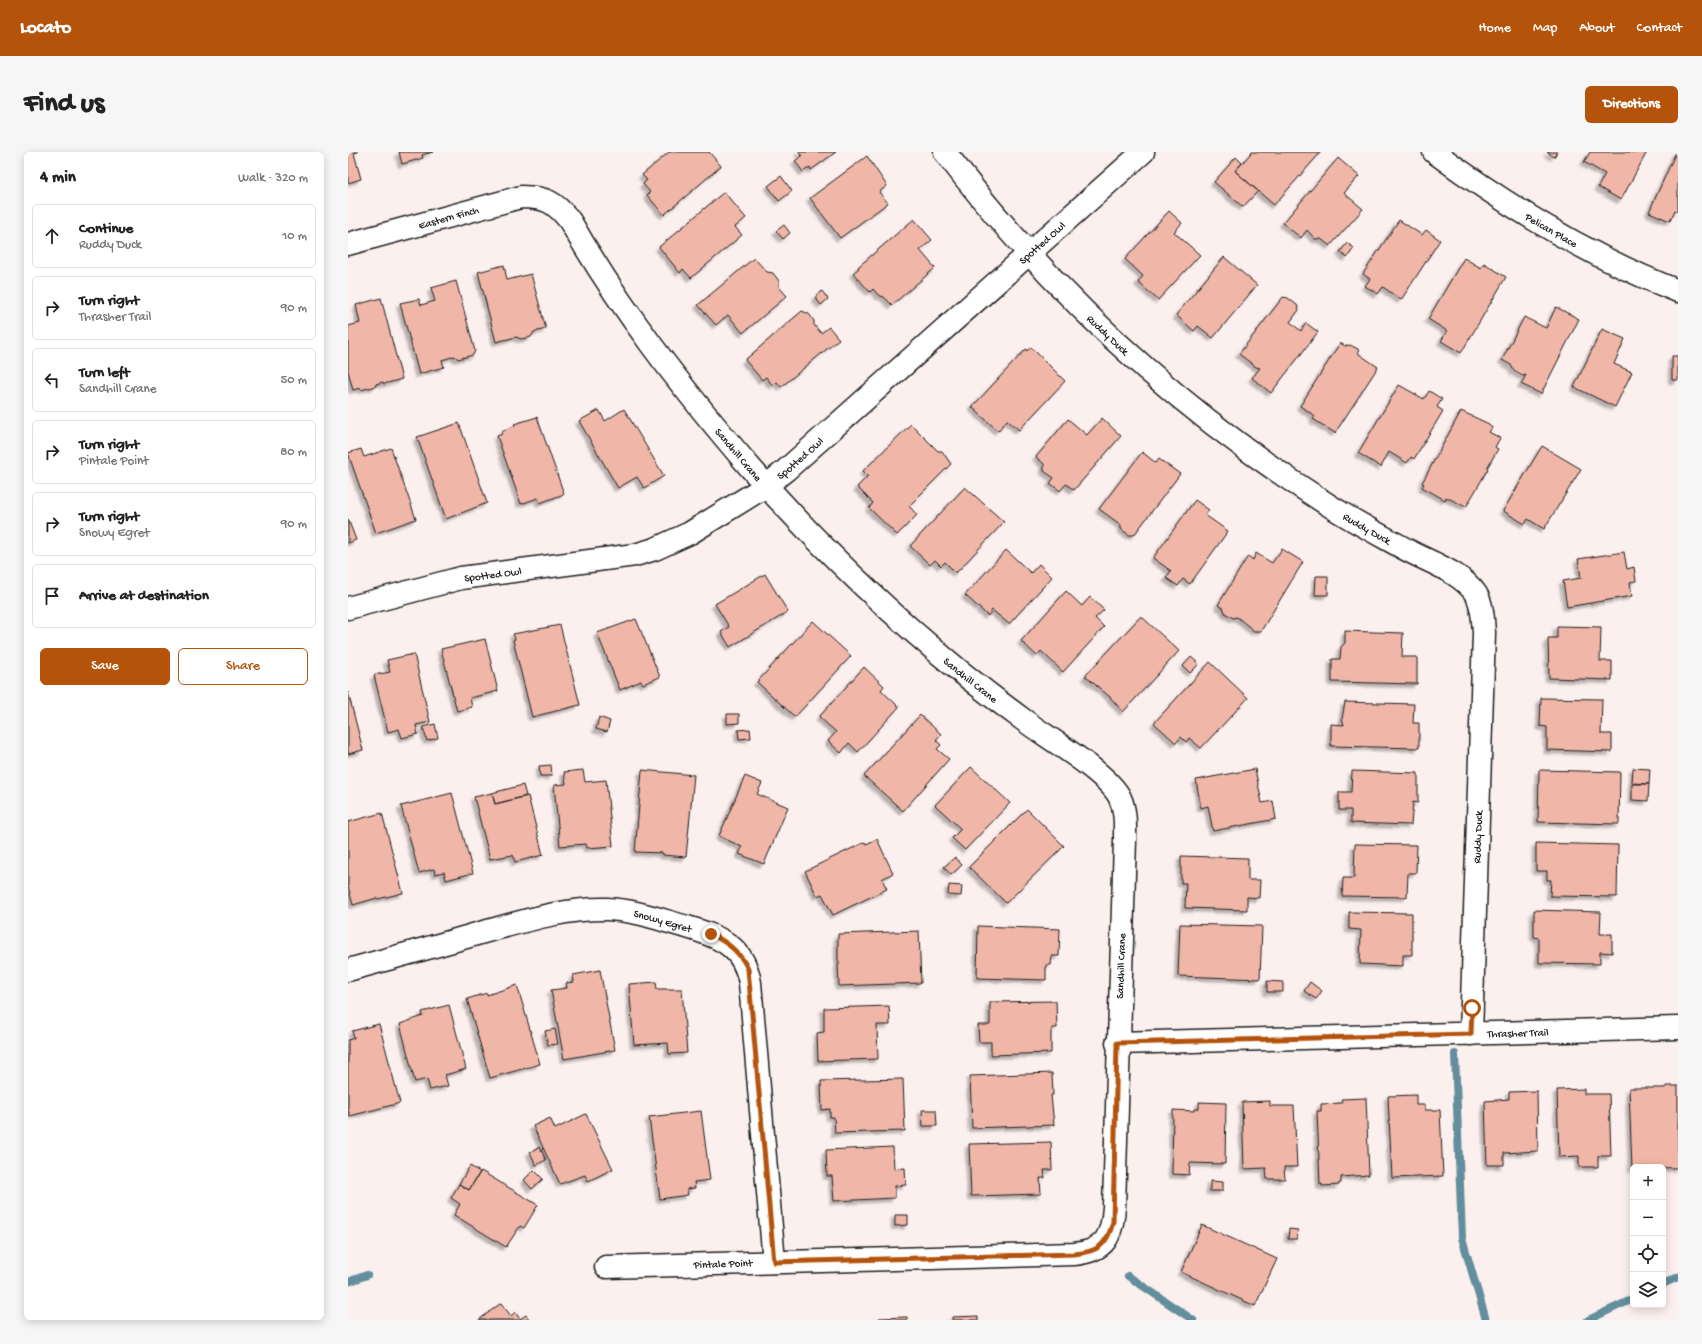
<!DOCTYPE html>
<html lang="en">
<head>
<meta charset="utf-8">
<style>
  :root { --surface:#fff; --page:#f6f6f6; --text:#222; --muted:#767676; --line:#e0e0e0; --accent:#b45309 }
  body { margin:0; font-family:"Gochi Hand",sans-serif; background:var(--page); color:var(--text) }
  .controls { position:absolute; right:12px; bottom:12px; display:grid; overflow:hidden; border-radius:6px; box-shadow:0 2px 10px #0003 }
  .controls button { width:36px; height:36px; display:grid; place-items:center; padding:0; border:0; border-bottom:1px solid var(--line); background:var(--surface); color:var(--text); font:20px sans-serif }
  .stop { position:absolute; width:12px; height:12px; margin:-9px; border:3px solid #b45309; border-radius:50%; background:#fff }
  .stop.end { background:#b45309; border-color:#fff; box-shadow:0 1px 4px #0008 }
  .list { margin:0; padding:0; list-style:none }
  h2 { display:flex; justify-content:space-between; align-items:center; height:52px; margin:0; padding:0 16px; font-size:17px }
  h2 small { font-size:13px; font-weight:400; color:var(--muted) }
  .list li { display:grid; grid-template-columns:26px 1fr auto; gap:12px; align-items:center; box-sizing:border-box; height:64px; margin:0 8px 8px; padding:0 8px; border:1px solid var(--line); border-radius:6px }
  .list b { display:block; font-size:15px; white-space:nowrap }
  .list p { margin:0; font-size:13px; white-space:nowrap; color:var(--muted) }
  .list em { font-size:13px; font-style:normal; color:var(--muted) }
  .actions { display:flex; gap:8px; padding:12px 16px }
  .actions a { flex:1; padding:9px 0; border:1px solid var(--accent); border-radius:6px; text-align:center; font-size:14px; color:var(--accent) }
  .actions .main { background:var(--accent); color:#fff }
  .icon { flex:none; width:22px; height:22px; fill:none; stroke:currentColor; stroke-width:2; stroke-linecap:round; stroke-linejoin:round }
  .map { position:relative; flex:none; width:1330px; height:1168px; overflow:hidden; border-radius:6px }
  header { display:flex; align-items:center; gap:24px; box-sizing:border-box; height:56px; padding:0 20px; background:var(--accent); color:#fff }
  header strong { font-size:19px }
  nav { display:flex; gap:22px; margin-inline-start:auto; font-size:14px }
  .intro { display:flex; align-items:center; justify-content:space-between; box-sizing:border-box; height:96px; padding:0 24px }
  h1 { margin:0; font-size:28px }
  .button { padding:10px 18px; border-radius:6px; background:var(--accent); color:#fff; font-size:14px; font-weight:700 }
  main { display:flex; gap:24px; padding:0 24px }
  aside { flex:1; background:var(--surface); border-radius:6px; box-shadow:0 2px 10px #0003 }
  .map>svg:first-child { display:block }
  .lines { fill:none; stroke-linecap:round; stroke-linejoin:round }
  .stream { stroke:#638e9d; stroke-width:8 }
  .building { fill:#f0b6a8; stroke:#1c1c1c; filter:url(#shadow) }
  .minor-casing { stroke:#1c1c1c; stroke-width:25 }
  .minor { stroke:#fff; stroke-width:22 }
  .route { stroke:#b45309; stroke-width:5 }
  .labels { text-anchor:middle; stroke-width:3; stroke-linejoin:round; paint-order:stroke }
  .street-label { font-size:11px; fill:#1c1c1c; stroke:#fff }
</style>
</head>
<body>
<header>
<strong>Locato</strong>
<nav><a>Home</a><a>Map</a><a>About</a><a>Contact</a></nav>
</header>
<div class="intro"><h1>Find us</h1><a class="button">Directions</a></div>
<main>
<aside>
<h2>4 min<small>Walk · 320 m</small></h2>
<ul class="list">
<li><svg class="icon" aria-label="ahead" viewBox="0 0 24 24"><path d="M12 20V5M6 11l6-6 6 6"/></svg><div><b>Continue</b><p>Ruddy Duck</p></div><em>10 m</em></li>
<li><svg class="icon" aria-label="right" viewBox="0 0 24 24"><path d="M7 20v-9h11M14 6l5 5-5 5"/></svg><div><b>Turn right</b><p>Thrasher Trail</p></div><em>90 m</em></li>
<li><svg class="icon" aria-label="left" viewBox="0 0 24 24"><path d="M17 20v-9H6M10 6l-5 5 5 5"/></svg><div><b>Turn left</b><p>Sandhill Crane</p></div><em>50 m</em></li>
<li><svg class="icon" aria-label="right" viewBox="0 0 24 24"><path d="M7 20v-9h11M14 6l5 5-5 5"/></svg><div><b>Turn right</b><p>Pintale Point</p></div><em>80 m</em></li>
<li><svg class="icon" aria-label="right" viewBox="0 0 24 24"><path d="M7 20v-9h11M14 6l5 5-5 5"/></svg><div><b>Turn right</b><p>Snowy Egret</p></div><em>90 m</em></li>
<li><svg class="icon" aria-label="arrive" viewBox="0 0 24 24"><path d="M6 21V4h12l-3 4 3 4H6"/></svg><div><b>Arrive at destination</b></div></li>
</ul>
<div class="actions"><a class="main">Save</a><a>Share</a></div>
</aside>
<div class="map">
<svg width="1330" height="1168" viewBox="0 0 1330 1168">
  <defs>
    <filter id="shadow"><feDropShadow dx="-3.5" dy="3.5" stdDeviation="1" flood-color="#0004"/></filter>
  </defs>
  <rect width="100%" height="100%" fill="#fcf0ee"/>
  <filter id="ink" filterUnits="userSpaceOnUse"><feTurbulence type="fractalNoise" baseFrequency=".025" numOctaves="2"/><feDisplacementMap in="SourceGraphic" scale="8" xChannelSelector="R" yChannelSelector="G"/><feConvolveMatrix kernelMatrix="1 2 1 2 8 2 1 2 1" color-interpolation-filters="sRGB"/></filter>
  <g filter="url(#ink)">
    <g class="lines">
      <!-- stream -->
      <path class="stream" d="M1107,902L1114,1086L1138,1168
        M780,1124L845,1168
        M0,1130L19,1123
        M1315,1132L1330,1125
        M1240,1168L1285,1147"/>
    </g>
    <!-- building -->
    <path class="building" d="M0,0H10L6,1L13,27L0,31Z
      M51,0H85L74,3L75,6L54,12Z
      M321,0H361L373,14L316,63L299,43L302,40L295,32L299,28L294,23Z
      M450,0H488L463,18L462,15L455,20L447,9L454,4Z
      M904,0H973L926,53L887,19Z
      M1199,0H1209L1206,5Z
      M1242,0H1299L1273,48L1250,35L1257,22L1236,10Z
      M1328,0H1330V60L1327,58L1322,69L1301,60Z
      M519,4L539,34L531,40L540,51L492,86L462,46Z
      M888,5L894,11L887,19L910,39L895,55L866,30Z
      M990,6L1011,24L996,41L1015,57L982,94L973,87H967L959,78L953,86L935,71Z
      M433,24L444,39L431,49L420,34Z
      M376,40L398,66L387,75L394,83L343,126L335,117L332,121L311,95Z
      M821,59L834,71L826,80L852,103L810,148L790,130L795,124L777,107Z
      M566,67L584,88L572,98L587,116L544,153L536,145L530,143L525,137L522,140L505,121L511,116L510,115Z
      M1051,68L1074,83L1078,78L1092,88L1053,148L1035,135L1030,142L1017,134L1022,127L1015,122Z
      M436,73L442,81L435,87L428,79Z
      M999,91L1006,96L999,106L992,100Z
      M876,105L909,133L865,186L850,174L846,179L828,163Z
      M406,106L419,120L425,121L431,129V135L439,144L395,181L380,163L368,173L350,153Z
      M1116,106L1133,116L1136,111L1158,125L1113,201L1093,189L1099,179L1080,167Z
      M156,113L159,128L183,122L198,177L186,180L183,185L173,187L168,185L148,190L130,120Z
      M108,129L127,199L125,203L110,207L107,204L94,208L96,215L71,222L52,151L71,147L73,153L87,149L83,136Z
      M474,139L480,147L473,153L467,145Z
      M935,145L940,146L949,153L951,158L942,170L953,179L958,171L970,180L923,241L904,226L912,216L908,215L891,202Z
      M33,146L54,227L36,232L35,230L28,232V234L13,238L12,236L5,238L0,219V174L12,171L8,153Z
      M1208,155L1231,167L1193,242L1173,232L1178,223L1175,224L1166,219L1163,213L1154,208L1176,165L1198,176Z
      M454,159L461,162L466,169V173L473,181L481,175L491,187L433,235L429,230L425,234L418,225L414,228L397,208Z
      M1254,177L1277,187L1266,212L1284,220L1267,255L1226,235Z
      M992,191L997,194L1002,193L1010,197L1011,202L1030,215L987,281L965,267L967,264L952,254Z
      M683,195L717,229L671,278L659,268L650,279L624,255L678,197L679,199Z
      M1324,204H1330V228H1324Z
      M1051,233L1076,247L1081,239L1094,247L1089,255L1095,259L1066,307L1063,305L1059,311L1041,300L1033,315L1010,301Z
      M276,257L316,324L296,336L289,325L270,336L231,269L251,258L257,269Z
      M1113,259L1141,272L1144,276L1141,280L1152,286L1147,295L1150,297L1139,316L1140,317L1118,355L1098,345L1097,348L1074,335L1076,332L1074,331Z
      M189,265L216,342L192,351L190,346L173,352L149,284L154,282L155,278L167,274L166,272Z
      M754,266L773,284L726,338L718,332L712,339L702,331L706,326L696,319V312L688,305L720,267L739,283Z
      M111,271L139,351L98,367L69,285Z
      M563,272L590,299H594L603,312L561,354L569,363L549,383L521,356L525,351L509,335L520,324L515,319Z
      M1194,294L1233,317L1196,377L1180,367L1177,372L1155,359Z
      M43,296L68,367L28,381L0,301L13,297L16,305Z
      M794,300L808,311L811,307L832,322L786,383H781L773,377V373L751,357Z
      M617,335L656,370L608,421L597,410L593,414L587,408L582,413L562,394Z
      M847,348L861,358L857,363L880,379L842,432L835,427L830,434L818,426L823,419L805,406Z
      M0,367L8,388L0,391Z
      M934,397L955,410L913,479H906L889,465L885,466L877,461L876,457L870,453L900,404L905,408L908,401L924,411Z
      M658,398L683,421L691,412L704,425L661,472L644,458L640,464L617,443Z
      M1276,400L1279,417L1286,415L1288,429L1282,430L1284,444L1219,455L1215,429L1233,426L1230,407Z
      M417,422L440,460L382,495L373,480L381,475L367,452Z
      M968,424H980V443H967Z
      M718,439L734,454L742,445L756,458L747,466L756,475L715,520L693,499L689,504L673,489Z
      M793,464L831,499L775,560L762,545L737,524Z
      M288,467L312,525L295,532L293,529L272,538L249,481Z
      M465,469L503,504L447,565L409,530Z
      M212,473L232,553L184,565L165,488L167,487L165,482Z
      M1209,474L1253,475L1252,509H1264V528L1201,526L1200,486H1209Z
      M997,479L1055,481L1054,505H1069V532L984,530V507H992L993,495L997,491Z
      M137,487L150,539L122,546L124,555L109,559L93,497Z
      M66,502L82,570L68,573L70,582L54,586L51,577L40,580L26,523L42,520L39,508Z
      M843,505L851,512L842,521L835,514Z
      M862,510L900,546L853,596L841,586L838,590L833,585L828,591L806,571Z
      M516,515L536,534L533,538L551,555L510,600L501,591L493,601L480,589L488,580L471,565Z
      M0,540L15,598L0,602Z
      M1193,546L1254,547L1253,582H1264V600L1199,598V575L1192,574Z
      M997,550L1066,552L1065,571H1071V596L983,594V572L996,573L994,567Z
      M379,562H391V571L379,572Z
      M572,563L593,582L588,588L593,593L589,597L601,607L555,659L516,624Z
      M251,565L262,569L259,580L248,577Z
      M87,572L90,586L79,589L75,575Z
      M402,577L403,586L391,587L390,578Z
      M203,613L204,624H192L191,614Z
      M623,615L662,651L617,698L604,686L613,677L587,653Z
      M1285,616L1302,617L1301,632L1284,631Z
      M907,617L914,651L925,649L928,667L865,679L860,654L853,656L848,628Z
      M235,618L237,630L258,628L265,694L239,696L238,692L212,694L206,633L218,632L216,620Z
      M294,618L346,623L338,705L315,703V701L287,700Z
      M1191,618L1272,620L1271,672L1190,670Z
      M1004,619L1070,621V651L1065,650L1063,673L1003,671V658H991V640H1003Z
      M397,624L414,631L409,642L440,655L416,712L391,702L394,695L371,684Z
      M1284,632H1301L1300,649L1284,648Z
      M175,633L178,644L147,652L144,641Z
      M104,641L125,721L98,728L96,720L87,722L86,717L71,721L53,654Z
      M144,641L147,652L180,644L195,703L167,710L165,703L142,707L126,645Z
      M679,657L716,694L658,751L621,715Z
      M34,661L55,741L30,747L29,746L5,753L0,734V670Z
      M529,687L545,721L534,727L539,737L485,763L474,742L469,744L457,719L517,690L518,692Z
      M1188,691L1270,693L1269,745L1202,744L1203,728H1199V719H1188Z
      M1007,692L1069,693L1068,721H1060L1059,745L994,744L995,726H1006Z
      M833,704L900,706V728H912L911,746L899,745V758L837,756L838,731H833Z
      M607,705L614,713L603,723L596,715Z
      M601,733L614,734L613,744L600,743Z
      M1186,758L1253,760L1252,782H1264V801L1252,800V812L1191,811V786L1186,785Z
      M1001,760L1064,761V803H1055V814L1012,812L1013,778L1001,777Z
      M832,772L914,774L912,827L830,824Z
      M630,774L712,777L711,804H704L703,813H698V828L629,826Z
      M571,779L573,831L491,834L490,812H492L490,808V782Z
      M252,818L267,898L216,907L203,838L219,836L218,831L226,830L225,823Z
      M919,829L935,830V840H919Z
      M308,830L309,837H334L339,901L321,902L320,891L286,893L281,832Z
      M962,830L974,839L968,847L956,839Z
      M169,833L192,912L142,926L119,847L139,841V843Z
      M708,849L709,876H704V879H703V901L643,903V890H631L630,873H642V850Z
      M101,853L118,917L97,923L100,934L82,938L79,927L67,930L52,872L75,864L74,860Z
      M541,854L542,873H529L530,907L470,909L469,881L476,880V856Z
      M31,872L52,951L2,964L0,958V888L6,886L4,879Z
      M207,877L210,892L200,893L197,879Z
      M704,921L705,943H703L706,973L624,976L622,924Z
      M555,927L557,979L487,981L486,965H482V957L474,958L473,929Z
      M1318,934H1330V1016L1285,1015L1284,1018L1281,936H1317Z
      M1236,937V942H1261L1263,1004H1250V1015H1231V1004L1211,1005L1209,938Z
      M1189,939L1190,999L1156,1001V1013H1139L1137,949L1161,947V940Z
      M1068,943V953H1077V958H1092L1095,1024L1044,1026L1040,944Z
      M1018,946L1021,1023L993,1025V1031H991V1033L974,1034V1032H972L969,959H973V952L994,951L993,947Z
      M922,949V954H946L949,1015H936L937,1027H919L918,1016L896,1017L894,950Z
      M851,950L878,951L877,1012L842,1011L841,1023L824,1022L825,958L846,959V957H851Z
      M574,958H588L589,974H575Z
      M353,959L362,1028L346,1030L347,1036L339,1037L340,1043L312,1047L301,965Z
      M238,962L265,1017L240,1029L237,1023L212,1032L185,974L202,966L207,977Z
      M703,990L704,1018H696L697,1026H692L693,1042L623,1044L621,992Z
      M192,995L198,1008L188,1013L182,1000Z
      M545,995L546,1017L557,1016L558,1033L547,1034V1046L486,1049L484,1024H479L478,998Z
      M122,1014L132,1020L121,1038L111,1032Z
      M186,1018L195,1027L184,1037L176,1028Z
      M133,1019L190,1053L176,1076L172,1074L158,1095L106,1063L112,1052L103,1046L111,1032L121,1038Z
      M862,1029L875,1030V1039H862Z
      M547,1063H560V1073L547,1074Z
      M854,1073L929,1107L907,1154L833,1120Z
      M941,1077L950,1078L949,1087H940Z
      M153,1151L163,1164L167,1160L172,1167L178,1163L182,1168H131Z
      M630,1164V1168H604V1165Z
      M559,1165V1168H531V1166Z"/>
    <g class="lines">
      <!-- minor casing -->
      <g class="minor-casing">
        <g id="minor">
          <path id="s1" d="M597,0C704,141 830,258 979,352C1005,369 1032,383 1059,398C1081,410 1113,420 1128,442C1135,453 1135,469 1136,481L1123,882"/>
          <path id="s2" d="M1086,0C1162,56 1242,105 1330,139"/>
          <path id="s3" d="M0,92L173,45C198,45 207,50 222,69C272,157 334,236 400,313C465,388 536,457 613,520C634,537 655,553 677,569C700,586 761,622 772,646C778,659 777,674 777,688L766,1055C764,1084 758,1099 726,1102L258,1115"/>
          <path id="s4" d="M0,456L113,426L287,403L307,397L342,381L418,334L438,318L795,0"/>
          <path id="s5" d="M0,818C44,806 88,794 132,781C173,770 216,756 259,757C287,758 313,768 339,775C372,785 396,794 402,831L426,1110"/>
          <path id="s6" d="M769,891L1330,876"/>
        </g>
      </g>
      <!-- minor -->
      <use href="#minor" class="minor"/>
    </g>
  </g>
  <g class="lines" filter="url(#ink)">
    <!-- route -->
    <path class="route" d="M363,782C380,791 392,800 400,817L426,1110L726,1102C750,1100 759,1093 765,1070L769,891L1123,882L1124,856"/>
  </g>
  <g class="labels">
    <!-- street labels -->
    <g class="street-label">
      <text dy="4" stroke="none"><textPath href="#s3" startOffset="104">Eastern Finch</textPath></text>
      <text dy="4" stroke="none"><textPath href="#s2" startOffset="141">Pelican Place</textPath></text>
      <text dy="4" stroke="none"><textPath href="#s4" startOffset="809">Spotted Owl</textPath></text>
      <text dy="4" stroke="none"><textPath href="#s1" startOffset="245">Ruddy Duck</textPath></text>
      <text dy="4" stroke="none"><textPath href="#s3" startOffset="525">Sandhill Crane</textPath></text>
      <text dy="4" stroke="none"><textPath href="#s4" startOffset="485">Spotted Owl</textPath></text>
      <text dy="4" stroke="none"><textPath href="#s1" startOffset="569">Ruddy Duck</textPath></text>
      <text dy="4" stroke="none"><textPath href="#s4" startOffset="149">Spotted Owl</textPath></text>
      <text dy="4" stroke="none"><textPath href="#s3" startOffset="849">Sandhill Crane</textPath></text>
      <text transform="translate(1129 685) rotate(-88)" y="4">Ruddy Duck</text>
      <text dy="4" stroke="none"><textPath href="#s5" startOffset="324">Snowy Egret</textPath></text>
      <text transform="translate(772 814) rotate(-88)" y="4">Sandhill Crane</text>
      <text dy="4" stroke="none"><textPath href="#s6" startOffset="401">Thrasher Trail</textPath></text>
      <text transform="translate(375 1111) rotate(-2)" y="4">Pintale Point</text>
    </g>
  </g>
</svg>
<div class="controls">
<button>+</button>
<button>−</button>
<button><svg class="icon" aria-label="locate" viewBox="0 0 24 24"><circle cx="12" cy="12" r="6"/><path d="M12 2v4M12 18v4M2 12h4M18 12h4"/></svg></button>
<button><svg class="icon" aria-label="layers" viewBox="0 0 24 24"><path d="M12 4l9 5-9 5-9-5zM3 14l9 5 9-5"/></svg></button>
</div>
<div class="stop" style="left:1124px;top:856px"></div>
<div class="stop end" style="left:363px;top:782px"></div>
</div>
</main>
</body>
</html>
